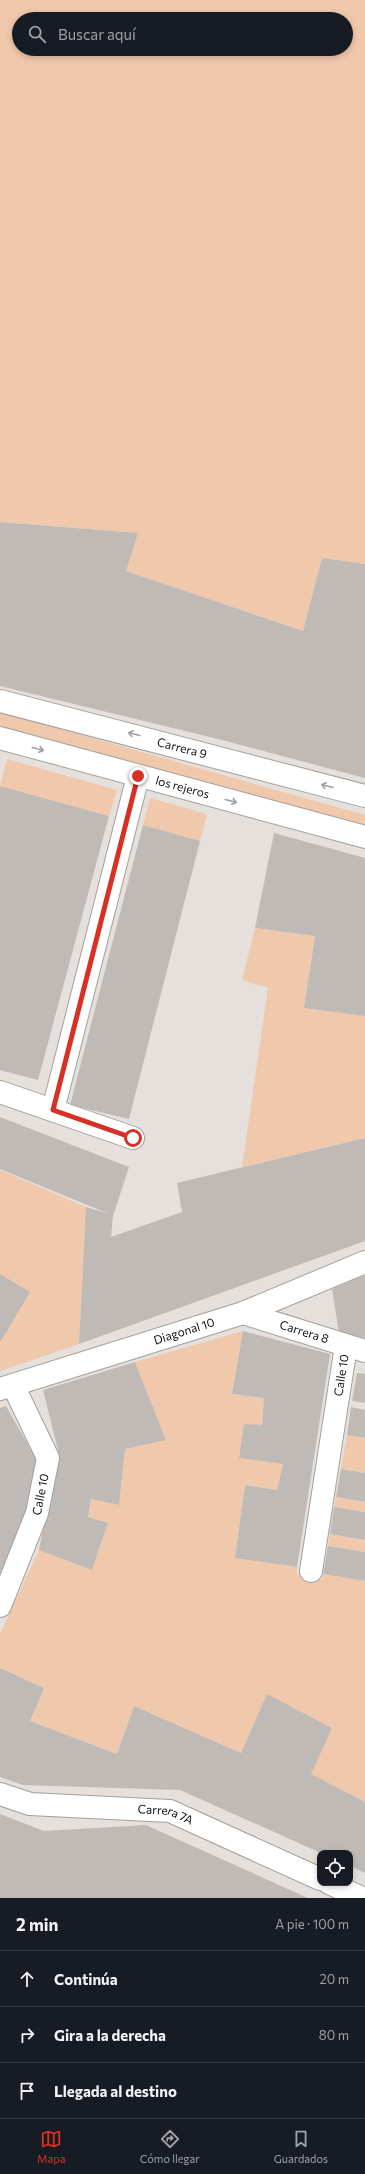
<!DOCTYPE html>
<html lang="es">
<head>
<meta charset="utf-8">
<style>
  :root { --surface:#171b24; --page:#20242c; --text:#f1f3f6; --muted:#9ea1a6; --line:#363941; --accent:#d93025 }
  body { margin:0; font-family:Commissioner,sans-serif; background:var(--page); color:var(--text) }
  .controls { position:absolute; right:12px; bottom:12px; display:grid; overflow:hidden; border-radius:8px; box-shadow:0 2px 6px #0003 }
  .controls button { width:36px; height:36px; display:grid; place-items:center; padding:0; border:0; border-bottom:1px solid var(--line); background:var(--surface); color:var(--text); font:20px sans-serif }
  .stop { position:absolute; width:12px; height:12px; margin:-9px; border:3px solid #d93025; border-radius:50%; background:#fff }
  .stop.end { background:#d93025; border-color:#fff; box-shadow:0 1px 4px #0008 }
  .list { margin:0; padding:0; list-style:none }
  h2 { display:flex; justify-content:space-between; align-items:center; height:52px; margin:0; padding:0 16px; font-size:17px }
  h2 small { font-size:13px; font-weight:400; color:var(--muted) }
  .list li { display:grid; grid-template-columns:26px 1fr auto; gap:12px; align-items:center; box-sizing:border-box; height:56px; padding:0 16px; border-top:1px solid var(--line) }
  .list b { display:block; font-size:15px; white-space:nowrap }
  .list em { font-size:13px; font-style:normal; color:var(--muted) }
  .icon { flex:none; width:22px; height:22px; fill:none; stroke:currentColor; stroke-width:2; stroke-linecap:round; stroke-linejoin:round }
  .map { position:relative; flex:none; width:365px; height:1898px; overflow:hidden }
  .search { position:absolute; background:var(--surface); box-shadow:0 2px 6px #0003; left:12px; right:12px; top:12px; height:44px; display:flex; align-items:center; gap:10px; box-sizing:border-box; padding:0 14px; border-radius:22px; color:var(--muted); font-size:15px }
  .sheet { height:220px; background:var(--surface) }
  nav { display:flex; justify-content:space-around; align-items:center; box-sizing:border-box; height:56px; border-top:1px solid var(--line); background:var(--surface); font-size:11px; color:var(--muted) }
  nav a { display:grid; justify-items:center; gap:2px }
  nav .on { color:var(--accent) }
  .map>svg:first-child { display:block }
  .green { fill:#f0c8ac; fill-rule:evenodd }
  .building { fill:#c0bab7 }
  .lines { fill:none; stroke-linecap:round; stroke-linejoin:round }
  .minor-casing { stroke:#a49f9b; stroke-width:24 }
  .minor { stroke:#fff; stroke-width:22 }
  .oneway { stroke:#a1a09f }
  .route { stroke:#d93025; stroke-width:5 }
  .labels { text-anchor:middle; stroke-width:3.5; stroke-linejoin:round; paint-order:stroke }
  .street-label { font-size:12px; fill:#131110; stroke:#f3ede9 }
</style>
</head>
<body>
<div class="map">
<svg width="365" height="1898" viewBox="0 0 365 1898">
  <rect width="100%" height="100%" fill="#e5e0dc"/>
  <!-- green -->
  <path class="green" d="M0,0H365V564L322,558L303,631L126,571L138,533L0,522ZM19,19H346V49H19Z
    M0,712L365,815V826L0,726Z
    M7,759L117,790L109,816L0,786Z
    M150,798L207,814L200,841L143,825Z
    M255,928L315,936L304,1008L365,1016V1138L242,1167L268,988L242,980Z
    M0,1170L86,1207L79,1344L0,1371Z
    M243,1331L232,1394L264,1398L262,1425H244L239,1458L283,1464L277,1490L245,1485L235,1558L297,1567V1575L322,1580L323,1574L365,1581V1802L311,1774L267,1695L241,1753L134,1706L117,1754L30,1721L44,1688L0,1668V1634L39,1550L92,1570L108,1523L88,1517L91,1499L119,1505L125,1449L166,1440L135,1362Z
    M347,1435L365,1438V1473L341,1469Z
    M336,1497L365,1502V1512L334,1507Z
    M330,1534L365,1540V1552L328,1546Z"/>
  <!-- building -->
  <path class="building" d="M0,522L138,533L126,571L303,631L322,558L365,564V778L218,739L0,686Z
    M0,786L109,816L38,1080L0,1070Z
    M143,825L200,841L129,1119L70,1105Z
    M274,833L365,858V1016L304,1008L315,936L255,928Z
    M0,1117L129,1167L113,1216L111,1237L182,1212L177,1183L365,1138V1241L79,1344L86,1207L109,1214L0,1169Z
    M0,1274L30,1292L1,1341H0Z
    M365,1275V1338L339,1332L332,1289Z
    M243,1331L330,1354L297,1567L235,1558L245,1485L277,1490L283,1464L239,1458L244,1424L262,1425L264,1398L232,1394Z
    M135,1362L166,1440L125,1449L119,1505L91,1499L88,1517L108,1523L92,1570L39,1550L58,1450L43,1390Z
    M357,1373L365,1374V1403L352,1401Z
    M6,1406L38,1462L31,1505L0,1578V1408Z
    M351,1407L365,1410V1438L347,1435Z
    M341,1469L365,1473V1502L336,1497Z
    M334,1507L365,1512V1540L330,1534Z
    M328,1546L365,1552V1581L323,1574Z
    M0,1668L44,1688L30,1721L117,1754L134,1706L241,1753L267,1694L332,1728L311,1774L365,1802V1873L350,1866V1853H321L180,1790L23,1785L0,1777Z
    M0,1814L44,1831L146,1825L308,1898H0Z"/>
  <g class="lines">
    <!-- minor casing -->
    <g class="minor-casing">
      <g id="minor">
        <path id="s1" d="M0,701L365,796"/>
        <path id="s2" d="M0,738L365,837"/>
        <path d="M0,1092L133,1138"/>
        <path d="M53,1110L138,776"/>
        <path id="s3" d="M243,1313L365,1351"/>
        <path id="s4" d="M0,1389L243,1313L365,1262"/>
        <path id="s5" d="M311,1571L346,1346"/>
        <path id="s6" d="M0,1606L37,1513L48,1458L13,1385"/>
        <path id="s7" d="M0,1794L30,1804L170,1811L320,1879"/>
        <path d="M329,1883L362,1898"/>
      </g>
    </g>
    <!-- minor -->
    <use href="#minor" class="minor"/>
  </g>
  <!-- one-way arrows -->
  <defs><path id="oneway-shaft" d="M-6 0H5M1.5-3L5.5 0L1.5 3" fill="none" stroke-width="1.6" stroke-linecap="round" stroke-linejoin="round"/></defs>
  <g class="oneway">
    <use href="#oneway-shaft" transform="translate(134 734) rotate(-166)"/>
    <use href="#oneway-shaft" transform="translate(38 749) rotate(15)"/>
    <use href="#oneway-shaft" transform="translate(327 786) rotate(-165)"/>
    <use href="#oneway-shaft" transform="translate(231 801) rotate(15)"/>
  </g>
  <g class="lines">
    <!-- route -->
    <path class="route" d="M133,1138L53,1110L138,776"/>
  </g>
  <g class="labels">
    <!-- street labels -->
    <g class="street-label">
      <text dy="4" stroke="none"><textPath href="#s1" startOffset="188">Carrera 9</textPath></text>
      <text dy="4" stroke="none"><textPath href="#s2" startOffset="189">los rejeros</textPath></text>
      <text dy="4" stroke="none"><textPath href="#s4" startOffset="193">Diagonal 10</textPath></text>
      <text dy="4" stroke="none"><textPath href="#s3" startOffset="64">Carrera 8</textPath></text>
      <text dy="4" stroke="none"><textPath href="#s5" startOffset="198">Calle 10</textPath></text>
      <text dy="4" stroke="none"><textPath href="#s6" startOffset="119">Calle 10</textPath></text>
      <text dy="4" stroke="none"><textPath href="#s7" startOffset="168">Carrera 7A</textPath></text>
    </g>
  </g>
</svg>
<div class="controls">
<button><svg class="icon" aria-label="locate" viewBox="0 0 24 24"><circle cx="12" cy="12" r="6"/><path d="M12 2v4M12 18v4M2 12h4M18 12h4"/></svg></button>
</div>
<div class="stop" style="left:133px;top:1138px"></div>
<div class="stop end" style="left:138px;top:776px"></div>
<div class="search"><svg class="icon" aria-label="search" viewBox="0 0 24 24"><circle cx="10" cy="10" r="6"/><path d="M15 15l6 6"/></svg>Buscar aquí</div>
</div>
<section class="sheet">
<h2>2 min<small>A pie · 100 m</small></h2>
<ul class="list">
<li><svg class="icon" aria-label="ahead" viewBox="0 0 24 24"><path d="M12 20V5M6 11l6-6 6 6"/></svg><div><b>Continúa</b></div><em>20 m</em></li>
<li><svg class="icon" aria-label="right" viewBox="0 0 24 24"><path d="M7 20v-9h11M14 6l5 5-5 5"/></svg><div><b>Gira a la derecha</b></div><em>80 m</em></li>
<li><svg class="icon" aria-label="arrive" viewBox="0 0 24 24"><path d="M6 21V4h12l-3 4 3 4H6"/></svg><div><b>Llegada al destino</b></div></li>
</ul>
</section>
<nav>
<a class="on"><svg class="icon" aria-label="map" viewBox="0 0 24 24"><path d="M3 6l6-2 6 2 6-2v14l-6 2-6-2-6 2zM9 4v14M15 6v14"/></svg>Mapa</a>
<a><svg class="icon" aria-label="directions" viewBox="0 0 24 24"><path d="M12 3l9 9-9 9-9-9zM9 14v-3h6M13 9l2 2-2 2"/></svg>Cómo llegar</a>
<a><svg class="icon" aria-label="saved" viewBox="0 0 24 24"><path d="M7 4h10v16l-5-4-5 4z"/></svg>Guardados</a>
</nav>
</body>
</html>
